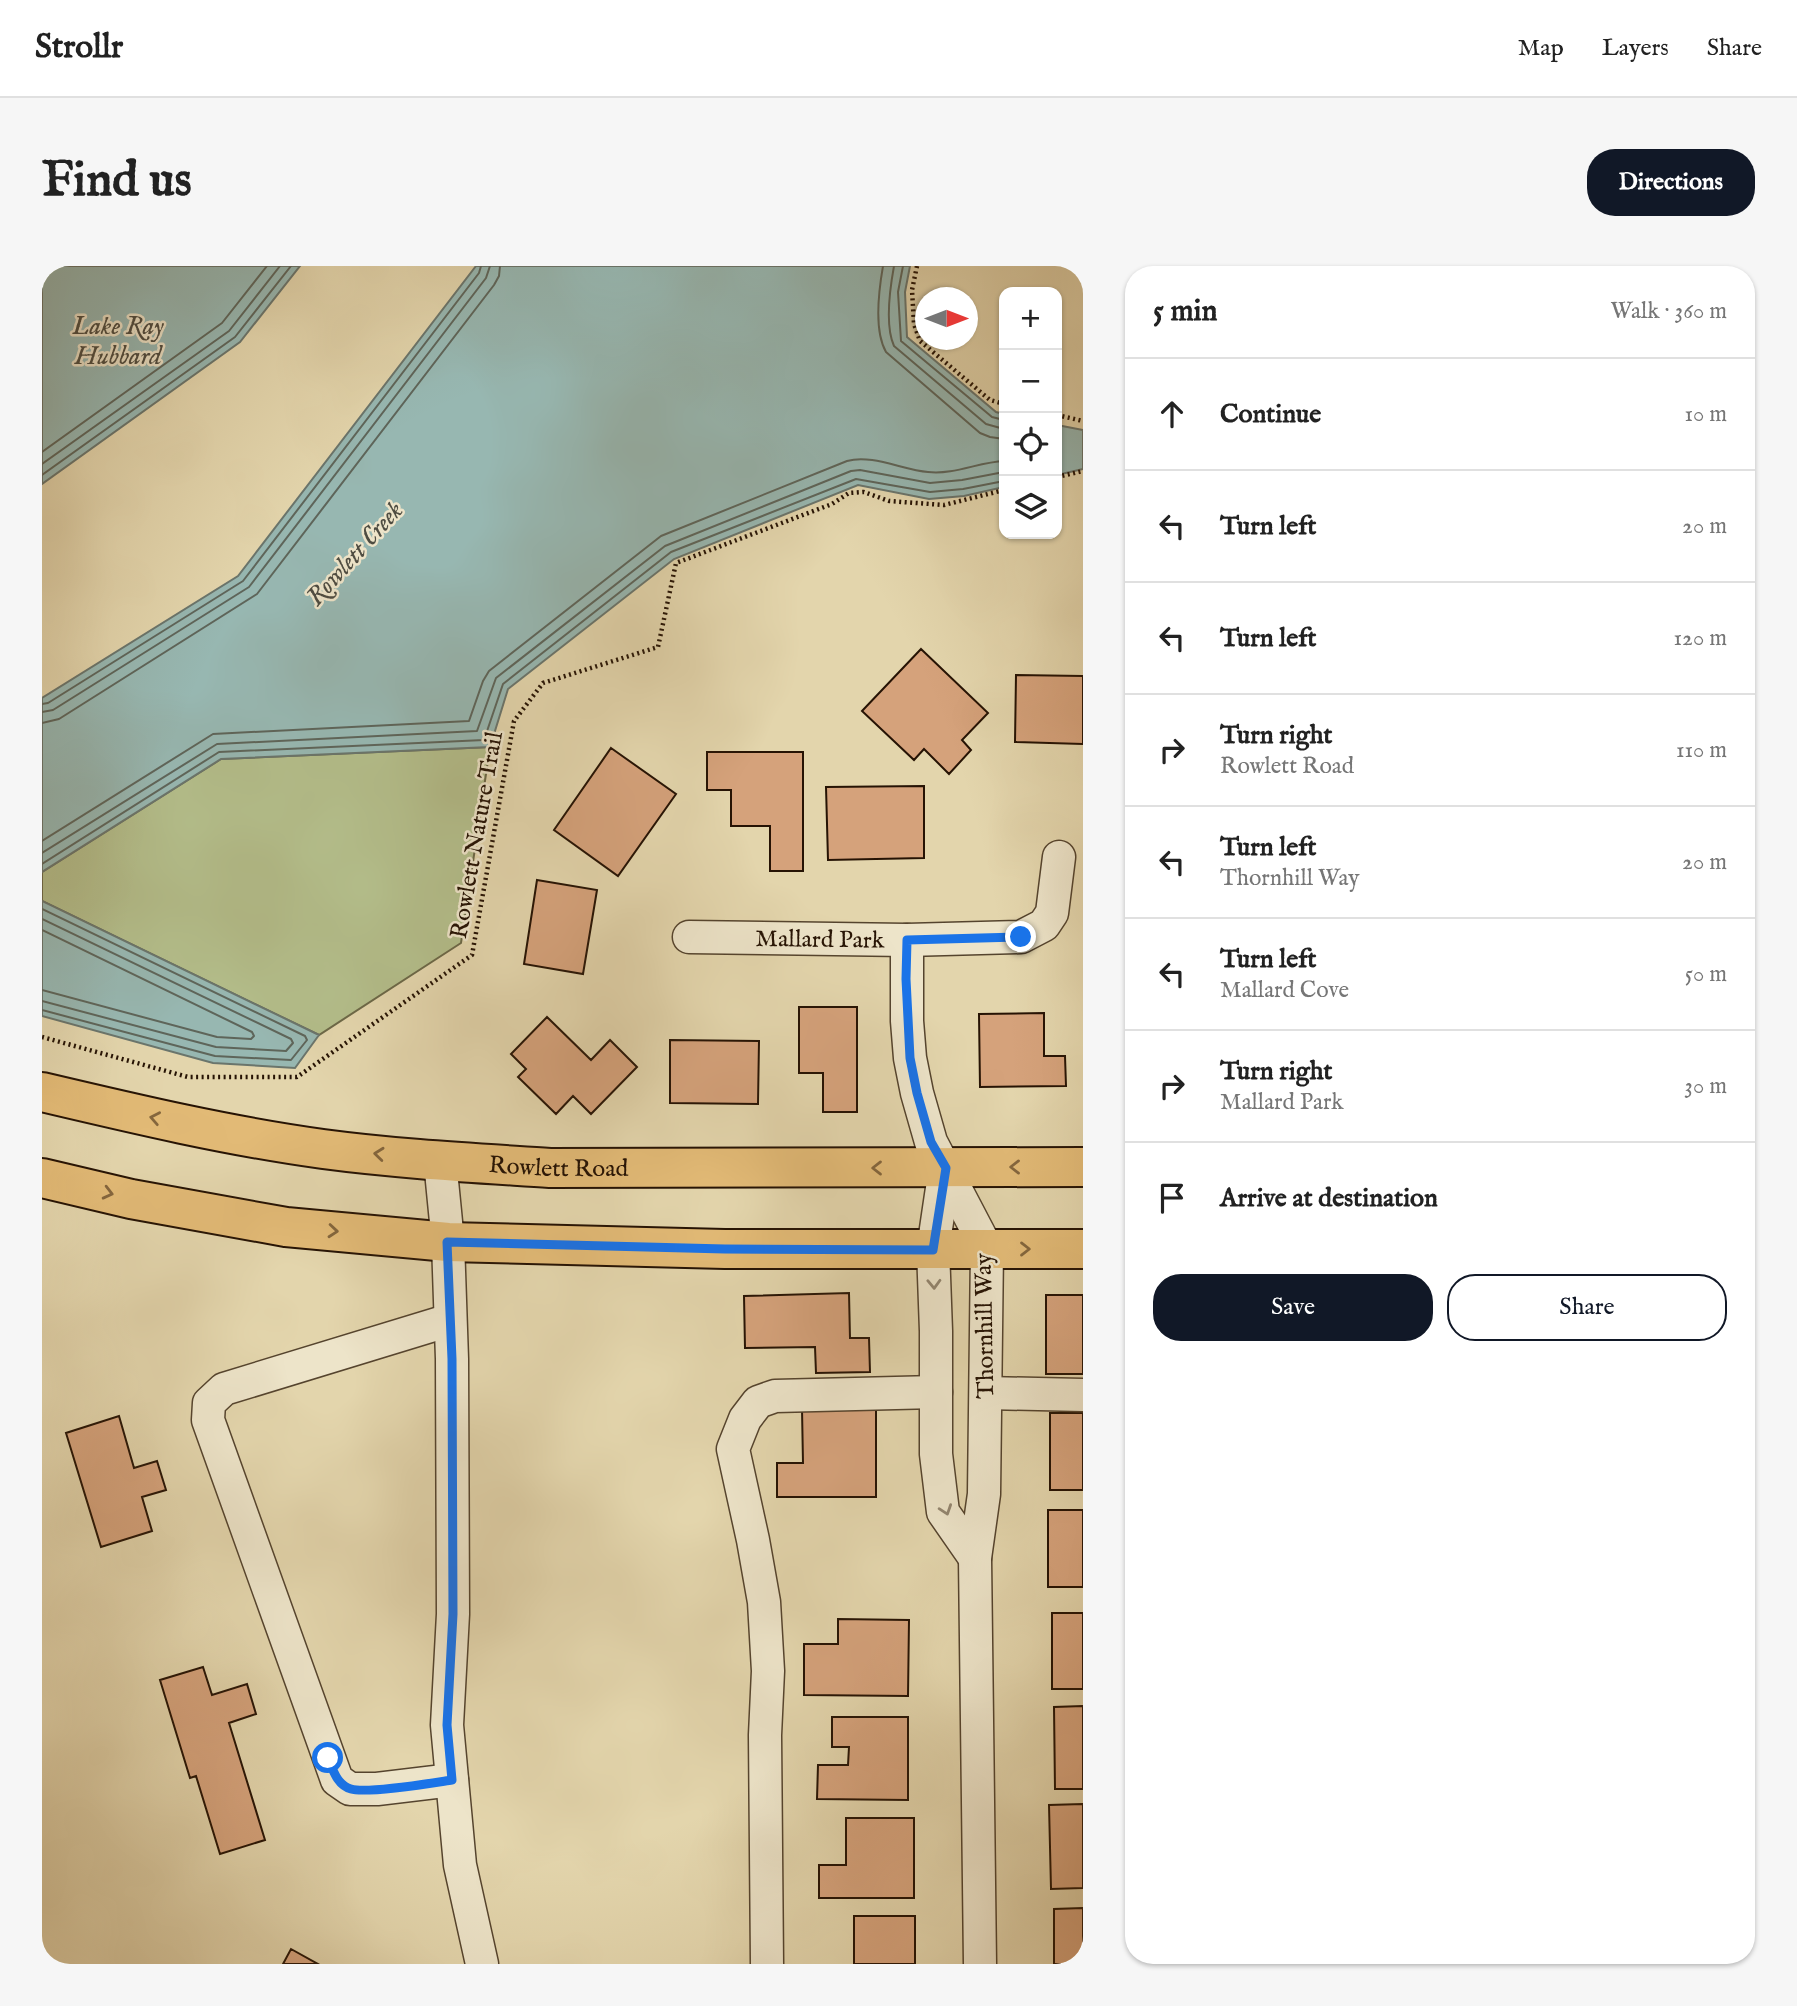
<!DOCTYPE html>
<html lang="en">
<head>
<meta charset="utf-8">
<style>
  :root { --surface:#fff; --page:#f6f6f6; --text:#222; --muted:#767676; --line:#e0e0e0; --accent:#111827 }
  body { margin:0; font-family:"IM FELL English",serif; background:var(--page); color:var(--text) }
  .controls { position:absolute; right:21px; top:21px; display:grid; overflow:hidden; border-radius:14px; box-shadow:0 2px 5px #0004 }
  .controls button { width:63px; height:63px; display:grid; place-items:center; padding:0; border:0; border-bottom:2px solid var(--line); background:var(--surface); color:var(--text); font:35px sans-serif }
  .compass { position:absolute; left:873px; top:21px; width:63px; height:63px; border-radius:50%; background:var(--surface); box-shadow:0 2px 5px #0004; rotate:90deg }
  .stop { position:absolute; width:21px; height:21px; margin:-16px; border:5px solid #1a73e8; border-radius:50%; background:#fff }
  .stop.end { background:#1a73e8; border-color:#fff; box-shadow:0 2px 7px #0008 }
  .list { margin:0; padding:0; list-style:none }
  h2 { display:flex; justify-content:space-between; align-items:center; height:91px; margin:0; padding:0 28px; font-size:30px }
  h2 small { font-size:23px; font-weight:400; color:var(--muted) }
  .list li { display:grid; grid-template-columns:46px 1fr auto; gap:21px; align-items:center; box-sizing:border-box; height:112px; padding:0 28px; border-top:2px solid var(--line) }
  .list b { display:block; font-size:26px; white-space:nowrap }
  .list p { margin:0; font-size:23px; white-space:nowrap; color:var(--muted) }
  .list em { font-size:23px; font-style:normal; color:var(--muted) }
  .actions { display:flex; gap:14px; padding:21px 28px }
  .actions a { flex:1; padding:16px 0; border:2px solid var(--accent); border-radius:28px; text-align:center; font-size:24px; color:var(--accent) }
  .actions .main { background:var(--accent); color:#fff }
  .icon { flex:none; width:38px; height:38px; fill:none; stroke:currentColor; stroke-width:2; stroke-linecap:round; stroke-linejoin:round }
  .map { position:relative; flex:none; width:1041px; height:1698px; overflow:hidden; border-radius:28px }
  header { display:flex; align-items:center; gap:42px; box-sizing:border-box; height:98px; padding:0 35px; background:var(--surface); border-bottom:2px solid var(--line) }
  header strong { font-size:33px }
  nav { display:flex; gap:38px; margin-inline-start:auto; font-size:24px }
  .intro { display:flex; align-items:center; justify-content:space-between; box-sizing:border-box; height:168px; padding:0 42px }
  h1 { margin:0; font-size:49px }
  .button { padding:18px 32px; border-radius:28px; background:var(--accent); color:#fff; font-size:24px; font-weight:700 }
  main { display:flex; gap:42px; padding:0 42px }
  aside { flex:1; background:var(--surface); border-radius:28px; box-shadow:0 2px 5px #0004 }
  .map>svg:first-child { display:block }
  .green { fill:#b3bd8a; stroke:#6c6847; stroke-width:2 }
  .water { fill:#97b7b1; stroke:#6a756c; stroke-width:2 }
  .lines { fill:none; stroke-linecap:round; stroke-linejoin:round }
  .shore { stroke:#5e655a; stroke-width:2 }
  .building { fill:#d5a27b; stroke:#261304; stroke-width:2 }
  .minor-casing { stroke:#55442e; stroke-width:35 }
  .major-casing { stroke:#261304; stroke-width:42 }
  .path { stroke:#261304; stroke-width:4.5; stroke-dasharray:2 3.5; stroke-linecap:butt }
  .minor { stroke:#ede4c9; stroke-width:32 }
  .major { stroke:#e2ba76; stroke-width:38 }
  .oneway { stroke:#84663d }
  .oneway2 { stroke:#938670 }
  .route { stroke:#1a73e8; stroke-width:9 }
  .labels { text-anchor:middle; stroke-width:5; stroke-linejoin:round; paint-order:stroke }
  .street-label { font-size:24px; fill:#261304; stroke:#ede4c9 }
  .water-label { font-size:26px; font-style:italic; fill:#4e4c41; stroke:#ede4c9 }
</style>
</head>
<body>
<header>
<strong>Strollr</strong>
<nav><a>Map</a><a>Layers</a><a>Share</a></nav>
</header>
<div class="intro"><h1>Find us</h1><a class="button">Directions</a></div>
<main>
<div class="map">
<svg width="1041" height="1698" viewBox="0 0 1041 1698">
  <rect width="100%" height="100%" fill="#e3d5ac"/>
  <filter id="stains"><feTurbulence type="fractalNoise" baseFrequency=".00286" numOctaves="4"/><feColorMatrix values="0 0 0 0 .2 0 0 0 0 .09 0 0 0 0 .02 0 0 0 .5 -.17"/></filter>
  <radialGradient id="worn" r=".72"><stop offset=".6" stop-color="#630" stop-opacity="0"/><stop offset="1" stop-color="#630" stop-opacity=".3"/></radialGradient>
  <!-- green -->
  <path class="green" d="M448,481L419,677L277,769L0,635V606L179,493Z"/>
  <!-- water -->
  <path class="water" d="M0,0H258L198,76L0,218Z
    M434,0H868L863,26L865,71L954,146L962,148V221L922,230L887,233L816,219L632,293L466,423L448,481L179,493L0,606V432L196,310Z
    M1015,159L1041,164V203L1015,209Z
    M0,635L277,769L253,802L171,797L0,750Z"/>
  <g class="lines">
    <!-- shore -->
    <path class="shore" d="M841,0C837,23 832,65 844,86L938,167L948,171L962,173
      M852,0C848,22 843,60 852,80L944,158L962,163
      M861,0L856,26L859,75L950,151L962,154
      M0,186L180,57L225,0
      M0,198L187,65L238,0
      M0,209L193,71L249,0
      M0,438L6,437L201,315L437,7L439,0
      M0,446L11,444L207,321L444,12L448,0
      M0,457L17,453L215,328L452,19L457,10L458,0
      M0,575L171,468L427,455L441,415L447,405L619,270L805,195C830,188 861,204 886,206C912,209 937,196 962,195
      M0,587L175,478L435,465L454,412L623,280L809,205L818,204L888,217L920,214L962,206
      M0,598L177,486L442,474L461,418L629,286L814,213L888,226L921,223L962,215
      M0,643L263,770L265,774L249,794L173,790L0,744
      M0,653L249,773L251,777L244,785L174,781L0,735
      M0,664L210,766L212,770L209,773L175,771L0,724"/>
  </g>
  <!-- building -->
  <path class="building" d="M879,383L946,447L920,474L929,484L907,508L882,483L872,494L820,445Z
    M974,409L1041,410V478L973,476Z
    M569,482L634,528L576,610L512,564Z
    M665,486H761V605H728V560H689V524H665Z
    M882,520V592L786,594L784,521Z
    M495,614L555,624L541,708L482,698Z
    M757,741H815V846H781V807H757Z
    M1002,747V790H1023L1024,820L938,821L937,748Z
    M505,751L549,794L568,774L595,801L549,848L531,830L514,848L476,811L484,803L469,788Z
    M628,774L717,775L716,838L628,837Z
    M807,1027L808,1072H827L828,1106L774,1107L773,1081L703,1082L702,1030Z
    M1004,1029H1041V1108H1004Z
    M760,1143H834V1231H735V1197H761Z
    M1008,1147H1041V1224H1008Z
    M77,1150L92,1202L115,1195L124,1224L100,1231L110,1265L59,1281L24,1167Z
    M1006,1244H1041V1321H1006Z
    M1010,1347H1041V1423H1010Z
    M796,1353L867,1354L866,1430L762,1429V1378H796Z
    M161,1401L170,1429L205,1418L214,1448L187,1457L223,1574L178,1588L154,1510L148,1512L118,1414Z
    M1041,1440V1523H1013L1012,1441Z
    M790,1451H866V1534L775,1533L776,1499H806L807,1481H790Z
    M1041,1538V1622L1009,1623L1007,1539Z
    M804,1552H872V1632H777V1599H804Z
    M1041,1642V1698H1012V1643Z
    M812,1650H873V1698H812Z
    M249,1683L276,1698H241Z"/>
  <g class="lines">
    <!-- minor casing -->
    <g class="minor-casing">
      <g id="minor">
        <path id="s1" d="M647,671L865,674L979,671L1002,659L1010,647L1017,591"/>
        <path d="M865,674V755L868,792L875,827L889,876L945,983L942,1228L933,1292L938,1698"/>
        <path d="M398,895L406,976L410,1093L411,1348L405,1459L418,1599L440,1698"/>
        <path d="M903,902L891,983L894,1065V1188L901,1246L933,1292"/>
        <path d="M408,1054L182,1123L167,1137L166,1154L295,1514L308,1523H335L410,1514"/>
        <path d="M944,1127L1041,1129"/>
        <path d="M725,1698L723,1469L726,1405L722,1336L711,1274L691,1183L703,1153L716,1136L733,1130L894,1126"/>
      </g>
    </g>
    <!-- major casing -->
    <g class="major-casing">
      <g id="major">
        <path id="s2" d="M0,826C93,848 186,870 281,883C356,893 433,897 508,902L1041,901"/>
        <path d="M0,912L89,933L244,961L406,976L683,983H1041"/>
      </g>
    </g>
    <!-- path -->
    <path class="path" d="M875,0L870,24L872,58L878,75L948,134L962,138
      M1015,149L1041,155
      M1015,211L1041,205
      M0,771L146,811H255L430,689L472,455L501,417L616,381L634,297L790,238L807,227L822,226L847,235L902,239L962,224"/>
    <!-- minor -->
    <use href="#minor" class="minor"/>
    <!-- major -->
    <use href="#major" class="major"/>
  </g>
  <!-- one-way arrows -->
  <defs><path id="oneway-chevron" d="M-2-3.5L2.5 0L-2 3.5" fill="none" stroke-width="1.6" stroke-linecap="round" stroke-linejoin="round" transform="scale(1.75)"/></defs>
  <g class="oneway">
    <use href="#oneway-chevron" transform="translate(113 852) rotate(-169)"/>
    <use href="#oneway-chevron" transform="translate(337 888) rotate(-174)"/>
    <use href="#oneway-chevron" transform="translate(973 901) rotate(180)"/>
    <use href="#oneway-chevron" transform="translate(835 902) rotate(180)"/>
    <use href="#oneway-chevron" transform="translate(66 927) rotate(14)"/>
    <use href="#oneway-chevron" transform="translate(291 965) rotate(5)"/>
    <use href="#oneway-chevron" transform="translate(983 983)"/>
  </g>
  <g class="oneway2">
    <use href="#oneway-chevron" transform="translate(892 1018) rotate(88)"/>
    <use href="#oneway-chevron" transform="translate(904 1244) rotate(71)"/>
  </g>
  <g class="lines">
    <!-- route -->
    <path class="route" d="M286,1492C291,1504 295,1519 309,1523C325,1528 390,1517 410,1514L405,1459L411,1348L410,1093L405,976L683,983L891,984L904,902L889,876L875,827L868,792L864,713L865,674L979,671"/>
  </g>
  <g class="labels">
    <!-- street labels -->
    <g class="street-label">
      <text transform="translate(434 569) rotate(-80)" y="8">Rowlett Nature Trail</text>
      <text dy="8" stroke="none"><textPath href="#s1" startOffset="131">Mallard Park</textPath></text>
      <text dy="8" stroke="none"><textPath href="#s2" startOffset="523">Rowlett Road</textPath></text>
      <text transform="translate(942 1060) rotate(-91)" y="8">Thornhill Way</text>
    </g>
    <!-- water labels -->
    <g class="water-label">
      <text x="76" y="68">Lake Ray<tspan x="76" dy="30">Hubbard</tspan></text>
      <text transform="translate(312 287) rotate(-48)" y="9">Rowlett Creek</text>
    </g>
  </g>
  <rect width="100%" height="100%" filter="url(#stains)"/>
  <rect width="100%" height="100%" fill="url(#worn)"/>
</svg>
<div class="controls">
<button>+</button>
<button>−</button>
<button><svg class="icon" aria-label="locate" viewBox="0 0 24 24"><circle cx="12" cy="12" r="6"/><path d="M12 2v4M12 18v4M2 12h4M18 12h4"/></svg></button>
<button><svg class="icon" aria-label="layers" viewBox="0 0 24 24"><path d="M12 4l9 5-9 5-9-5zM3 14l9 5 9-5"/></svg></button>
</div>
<svg class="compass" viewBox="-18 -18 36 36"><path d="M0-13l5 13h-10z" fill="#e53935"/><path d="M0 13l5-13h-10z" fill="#767676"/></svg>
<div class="stop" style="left:286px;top:1492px"></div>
<div class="stop end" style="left:979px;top:671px"></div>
</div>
<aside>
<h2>5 min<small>Walk · 360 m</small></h2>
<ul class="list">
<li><svg class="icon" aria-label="ahead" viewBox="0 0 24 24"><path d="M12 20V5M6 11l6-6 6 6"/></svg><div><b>Continue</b></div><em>10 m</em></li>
<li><svg class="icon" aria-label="left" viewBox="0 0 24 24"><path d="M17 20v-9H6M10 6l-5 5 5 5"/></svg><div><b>Turn left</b></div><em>20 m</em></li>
<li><svg class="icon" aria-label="left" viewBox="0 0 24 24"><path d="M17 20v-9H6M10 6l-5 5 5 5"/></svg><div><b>Turn left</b></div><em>120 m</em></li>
<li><svg class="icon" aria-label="right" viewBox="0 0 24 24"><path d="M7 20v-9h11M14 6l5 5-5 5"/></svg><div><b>Turn right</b><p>Rowlett Road</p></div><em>110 m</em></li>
<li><svg class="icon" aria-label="left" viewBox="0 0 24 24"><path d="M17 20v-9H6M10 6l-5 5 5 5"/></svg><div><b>Turn left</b><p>Thornhill Way</p></div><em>20 m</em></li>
<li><svg class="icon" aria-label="left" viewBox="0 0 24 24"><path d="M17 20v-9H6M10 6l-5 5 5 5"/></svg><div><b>Turn left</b><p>Mallard Cove</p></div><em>50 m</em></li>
<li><svg class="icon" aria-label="right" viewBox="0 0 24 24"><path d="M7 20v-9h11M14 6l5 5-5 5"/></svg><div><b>Turn right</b><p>Mallard Park</p></div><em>30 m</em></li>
<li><svg class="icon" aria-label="arrive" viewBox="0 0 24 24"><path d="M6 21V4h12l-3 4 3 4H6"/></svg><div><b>Arrive at destination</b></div></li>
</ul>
<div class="actions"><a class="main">Save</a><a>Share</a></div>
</aside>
</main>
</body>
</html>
